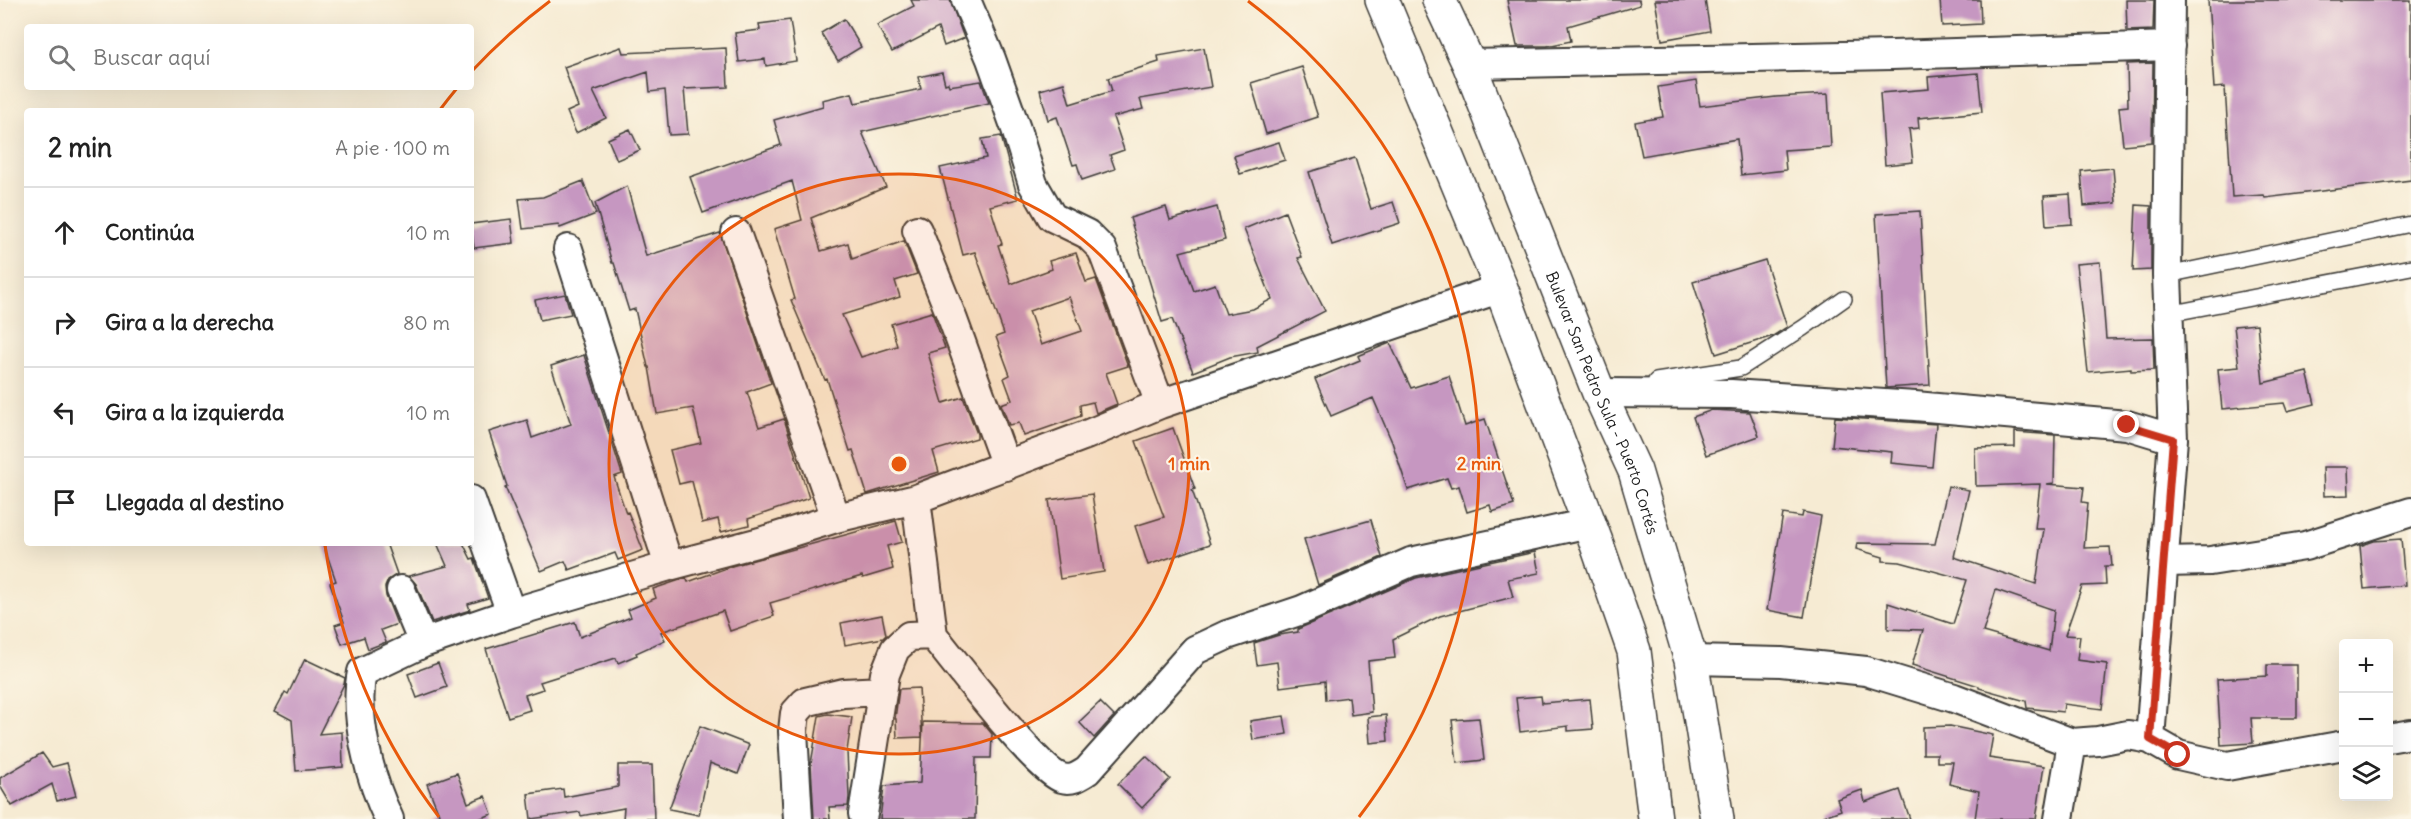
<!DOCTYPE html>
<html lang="es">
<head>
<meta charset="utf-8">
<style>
  :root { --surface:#fff; --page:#f6f6f6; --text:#222; --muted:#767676; --line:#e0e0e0 }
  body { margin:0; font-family:Delius,sans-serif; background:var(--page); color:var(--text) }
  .controls { position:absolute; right:18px; bottom:18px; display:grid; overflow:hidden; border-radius:6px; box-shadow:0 6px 24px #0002 }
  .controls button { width:54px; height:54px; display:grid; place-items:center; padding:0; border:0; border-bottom:2px solid var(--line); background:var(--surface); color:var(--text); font:30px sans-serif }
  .stop { position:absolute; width:18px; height:18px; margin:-14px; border:4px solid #c8321e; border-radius:50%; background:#fff }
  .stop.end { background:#c8321e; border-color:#fff; box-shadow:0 2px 6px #0008 }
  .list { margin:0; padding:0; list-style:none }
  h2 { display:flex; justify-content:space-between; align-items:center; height:78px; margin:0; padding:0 24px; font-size:26px }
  h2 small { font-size:20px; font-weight:400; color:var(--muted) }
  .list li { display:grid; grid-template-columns:39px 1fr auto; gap:18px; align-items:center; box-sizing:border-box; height:90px; padding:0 24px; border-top:2px solid var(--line) }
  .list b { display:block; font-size:22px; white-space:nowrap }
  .list em { font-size:20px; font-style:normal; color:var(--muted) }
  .icon { flex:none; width:33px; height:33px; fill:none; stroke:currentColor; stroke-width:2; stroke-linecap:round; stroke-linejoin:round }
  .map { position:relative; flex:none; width:2411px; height:819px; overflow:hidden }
  .search { position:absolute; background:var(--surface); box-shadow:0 6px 24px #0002; left:24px; top:24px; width:450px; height:66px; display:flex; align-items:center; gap:15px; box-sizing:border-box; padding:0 21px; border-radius:6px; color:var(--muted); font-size:22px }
  .panel { position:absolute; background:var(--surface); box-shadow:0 6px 24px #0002; left:24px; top:108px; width:450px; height:438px; border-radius:6px }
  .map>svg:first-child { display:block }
  .building { fill:#c697c1; fill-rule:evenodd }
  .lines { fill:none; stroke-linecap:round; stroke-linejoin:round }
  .lane-casing { stroke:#3d3b37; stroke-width:18 }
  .street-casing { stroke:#3d3b37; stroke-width:32 }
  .highway-casing { stroke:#3d3b37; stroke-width:36 }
  .lane { stroke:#fff; stroke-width:15 }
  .street { stroke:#fff; stroke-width:28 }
  .highway { stroke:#fff; stroke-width:33 }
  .route { stroke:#c8321e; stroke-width:8 }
  .ring { fill:none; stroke:#e8590c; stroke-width:3 }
  .labels { text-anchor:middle; stroke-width:4.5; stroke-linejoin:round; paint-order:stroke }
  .street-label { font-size:16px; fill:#1c1c1c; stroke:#fcf5e5 }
  .centre { fill:#e8590c; stroke:#fcf5e5; stroke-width:3 }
  .ring-label { font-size:18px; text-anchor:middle; font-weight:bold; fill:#e8590c; stroke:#fcf5e5; stroke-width:4.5; stroke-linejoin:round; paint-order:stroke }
</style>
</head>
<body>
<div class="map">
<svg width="2411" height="819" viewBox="0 0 2411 819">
  <rect width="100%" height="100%" fill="#fcf5e5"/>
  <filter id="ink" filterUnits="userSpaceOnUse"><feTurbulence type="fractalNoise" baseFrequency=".0167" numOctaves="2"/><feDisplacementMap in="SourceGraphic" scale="12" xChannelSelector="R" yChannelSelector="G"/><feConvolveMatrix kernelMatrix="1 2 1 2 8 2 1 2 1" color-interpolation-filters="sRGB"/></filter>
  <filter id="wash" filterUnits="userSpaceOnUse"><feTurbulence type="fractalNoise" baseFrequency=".008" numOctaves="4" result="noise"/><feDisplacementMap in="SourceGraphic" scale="24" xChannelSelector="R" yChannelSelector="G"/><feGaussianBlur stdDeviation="1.35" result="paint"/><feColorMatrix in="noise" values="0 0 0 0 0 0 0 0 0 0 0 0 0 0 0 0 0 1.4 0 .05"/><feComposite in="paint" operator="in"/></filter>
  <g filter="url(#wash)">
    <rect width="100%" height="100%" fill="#f6ebd3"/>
    <g id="blocks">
      <!-- building -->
      <path class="building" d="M911,0H950L964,38L944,46L938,28L892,52L877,25L914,6Z
        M1507,0H1639L1640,5L1568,26L1571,41L1547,46H1517Z
        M1655,0H1705L1710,31L1662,40Z
        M1940,0H1980L1981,24L1942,26Z
        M2126,0H2154L2153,30L2127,31Z
        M2208,0H2411V180L2265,198L2264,195L2232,197L2225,87L2214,88Z
        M844,19L861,47L838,61L821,33Z
        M790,20L796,61L766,66L765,59L739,62L735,33L760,30L759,24Z
        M621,47L623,53L726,48L728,87L684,89L688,134L669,135L665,90L650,92L648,72L593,91L606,118L576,133L567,112L578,107L564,67Z
        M1204,48L1211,87L1140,99L1143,109L1113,117L1124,150L1110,155L1115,169L1082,180L1077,164L1073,165L1057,117L1048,120L1040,90L1064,83L1070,104L1112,91L1108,78L1159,62L1158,56Z
        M2153,63L2152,142L2123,145L2119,107L2128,106L2127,64Z
        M1302,67L1318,117L1266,134L1251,83Z
        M942,72L945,84L948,83L949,86L981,81L989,103L862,132L886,187L811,218L821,251L848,243L852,259L904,241L917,274L895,281L900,297L842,315L861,357L897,346L891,324L932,312L945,348L928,353L943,403L963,397L977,434V438L933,451L939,472L867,494L853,450L850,451L827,379L825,380L791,300L795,299L774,229L802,220L792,181L703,213L690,177L781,145L774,120L823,106L822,100L852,93L855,103L921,89L918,77Z
        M1978,73L1982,112L1918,118L1919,128L1909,129L1913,162L1885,165L1880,93L1929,89L1928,77Z
        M1696,81L1700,106L1776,97L1828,94L1831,147L1784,150L1786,170L1741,175L1737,139L1642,156L1635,122L1663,117L1658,87Z
        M630,129L640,150L617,160L608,139Z
        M1001,136L1018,199L990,206L1002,244L998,245L1011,284L1052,269L1049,261L1076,253L1086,282L1096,279L1128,366L1106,373L1117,404L1096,413L1093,402L1080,405L1081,416L1024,436L1019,423L1009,425L1001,404L1012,400L1004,378L1010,375L996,337L1004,334L975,252L963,255L940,168L986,158L982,139ZM1069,297L1082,331L1041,345L1029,311Z
        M1279,142L1285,160L1240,174L1234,156Z
        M1355,158L1371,209L1393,202L1400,223L1332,245L1309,172Z
        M2113,168L2116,203L2084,206L2081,171Z
        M583,181L596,214L560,228L559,225L523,229L519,199L543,197Z
        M627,186L646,256L720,233L771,383L747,392L759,427L784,419L809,498L748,519L749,525L721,532L718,519L702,523L692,481L679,484L670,450L701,443L693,408L657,414L649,367H648L635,309L629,311L614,263H612L595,203Z
        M2070,194L2072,224L2046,226L2044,196Z
        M2136,205L2151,206V270L2133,271Z
        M1166,207L1170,220L1217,207L1225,240L1180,252L1194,291L1215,284L1226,314L1253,309L1272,299L1244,229L1285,212L1302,257L1298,258L1325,311L1257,346L1258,352L1230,357L1193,372L1172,319L1162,322L1130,218Z
        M1920,211L1930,385L1886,388L1876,214Z
        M511,219L514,243L474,248L471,224Z
        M1765,260L1787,327L1773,336L1716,354L1693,282Z
        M2100,262L2106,339L2153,338L2154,370L2131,371V368L2088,372L2076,264Z
        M565,294L571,314L540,320L535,300Z
        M2257,324L2263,383L2307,372L2315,404L2287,411L2284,403L2222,409L2218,369L2239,367L2234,326Z
        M1390,343L1411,388L1449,376L1465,426L1485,419L1514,505L1492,512L1490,505L1467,512L1459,486L1451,488L1447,478L1408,490L1392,442L1373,398L1331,416L1315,379L1360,360L1358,356Z
        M584,355L622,474L614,477L626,513L628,512L643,550L618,560L615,553L569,570L565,561L541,571L505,487L507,486L489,432L527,420L532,438L571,424L551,366Z
        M1712,410L1750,412L1759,436L1706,455L1693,417Z
        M1835,417L1936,424L1932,467L1891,463L1892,452L1832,446Z
        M1173,428L1195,489L1192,490L1210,544L1148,565L1135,526L1164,517L1136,441Z
        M2015,432L2055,435L2054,483L2047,484L2084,487L2082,502L2088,503L2084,548L2110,547L2112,566H2105L2106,585L2082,586L2065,635L2080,636L2077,660L2107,664L2102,709L2064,704L2063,712L2027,708L2026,701L1979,688V686L1912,665L1923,630L1888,629V603L1953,624L1967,580L1900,562L1883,561V557L1856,549L1857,543L1935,544L1948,486L1969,490L1954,557L2036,584L2044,529H2035L2040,484L1976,486L1975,448L2015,447ZM1996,590L2054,610L2049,651L1983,632Z
        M2323,467H2348L2349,495L2324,496Z
        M1092,494L1104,572L1060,579L1049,500Z
        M1803,512L1821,516L1804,617L1767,610L1783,514L1802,517Z
        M1371,520L1382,557L1318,585L1304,539Z
        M896,521L902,542L887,546L893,569L863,578L862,576L770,603L774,616L730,631L723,611L661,632L665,640L636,653L637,655L618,663L616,658L540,682L543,689L525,695L530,710L508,717L486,649L575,622L580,637L631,617L628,610L656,598L653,589L686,578L688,582L732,566Z
        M2401,539L2405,585L2364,589L2360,546L2374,541Z
        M323,543H386L397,574L388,580L385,587L386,596L397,624L381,630L386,642L368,649L364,637L342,644L335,625L344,622L330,583L336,581Z
        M437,543H463L471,559L474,558L488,598L468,604L470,610L432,622L416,584L409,576L447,566Z
        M1535,552L1539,573L1508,579L1513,597L1440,616L1393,639L1395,658L1368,661L1372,712L1351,715L1349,697L1326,700L1325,681L1280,687L1277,662L1257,665L1254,643L1279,635L1298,632V629L1416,578Z
        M882,615L886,635L883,638L845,645L841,623Z
        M305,659L345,678L344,684L319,734L342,732L343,767L296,771L292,720L275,711L285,692L288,694Z
        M438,663L447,687L417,698L408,674Z
        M2267,665H2297V718H2251L2253,743L2221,745L2217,679L2267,676Z
        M919,688L922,737L897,738L896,719H895L899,689Z
        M1541,696L1542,703L1590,699L1593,729L1568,731V726L1520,732L1516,698Z
        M1100,702L1114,716L1094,738L1079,722Z
        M828,714L852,717L847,751L849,797L848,806L829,807L830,819H814L811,764L819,716Z
        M1386,715L1388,741L1370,743L1368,717Z
        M1284,716L1287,734L1253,740L1250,721Z
        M1479,718L1484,760L1457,763L1452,720Z
        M923,722L983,723L992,734L991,758H976L975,819H880L884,786L920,783Z
        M700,726L749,745L738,774L710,763L699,815L669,809Z
        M1950,726L1993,735L1989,758L2044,766L2036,819H1975L1979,791L1949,784L1953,762H1937V754H1923V727Z
        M42,753L52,767L67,763L76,796L57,801L52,784L12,806L0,786V778Z
        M1146,756L1170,779L1142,808L1118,784Z
        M618,765H652L654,819H623L624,808L581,816L580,812L531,819L528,794L563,789L564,797L618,787Z
        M457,773L468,803L485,796L492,814L479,819H430L439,814L427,784Z
        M1862,790L1865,802L1900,790L1910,819H1825L1824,816L1841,810L1837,799Z"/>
    </g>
  </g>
  <g filter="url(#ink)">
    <use href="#blocks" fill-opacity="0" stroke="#3d3b37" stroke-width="1.5"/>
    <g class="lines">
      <!-- lane casing -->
      <g class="lane-casing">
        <path id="lane" d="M2167,275L2411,224
          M2168,314L2411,267
          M1656,381L1741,368L1803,328L1844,299"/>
      </g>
      <!-- street casing -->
      <g class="street-casing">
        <path id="street" d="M966,0L991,59L1016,129L1033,184L1052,217L1087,234L1102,249L1160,404
          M1469,64L1892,55L2170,46
          M917,230L953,320L1006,466
          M736,233L836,518
          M568,249L669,566
          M1599,393L1731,394L1915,406L2127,425L2173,439
          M471,500L511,613
          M2164,562L2210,561L2305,546L2411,512
          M401,590L423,643
          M933,635C953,660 1039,772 1062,778C1072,781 1079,776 1087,771L1195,650L1227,635L1302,610L1411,562L1589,523
          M1691,660L1781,662L1866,671L1954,698L2072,743L2098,741L2128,735L2150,739L2178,755L2227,766L2344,745
          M2388,738L2411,734
          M2150,739L2173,439L2167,275L2170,0
          M863,814L885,674L895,649L909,636L933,635L916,499
          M389,819C370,780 353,715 362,672L423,643L511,613L669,566L760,542L836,518L916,499L1086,435L1160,404L1501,288
          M798,819L793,731L795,713L805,702L843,693L882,691
          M2059,819L2072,743"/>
      </g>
      <!-- highway casing -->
      <g class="highway-casing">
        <g id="highway">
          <path d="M1382,0L1501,288L1595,539L1634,651L1655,819"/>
          <path id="s1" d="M1439,0L1469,64L1599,393L1635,471L1691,660L1717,819"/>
        </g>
      </g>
      <!-- lane -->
      <use href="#lane" class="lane"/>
      <!-- street -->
      <use href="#street" class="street"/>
      <!-- highway -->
      <use href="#highway" class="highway"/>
    </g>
  </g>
  <g class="lines" filter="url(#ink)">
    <!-- route -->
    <path class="route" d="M2127,425L2173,439L2150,739L2178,755"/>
  </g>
  <!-- distance rings -->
  <circle cx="899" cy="464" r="290" fill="#e8590c" fill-opacity=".12"/>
  <g class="ring">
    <circle cx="899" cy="464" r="290"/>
    <path d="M439 817A580 580 0 0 1 325 545M439 111A580 580 0 0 1 458 87M471 72A580 580 0 0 1 550 1M1248 1A580 580 0 0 1 1359 817"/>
  </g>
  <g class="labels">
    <!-- street labels -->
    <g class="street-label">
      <text dy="6" stroke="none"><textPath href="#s1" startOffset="435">Bulevar San Pedro Sula - Puerto Cortés</textPath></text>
    </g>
  </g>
  <circle cx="899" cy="464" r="9" class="centre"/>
  <g class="ring-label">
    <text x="1189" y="470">1 min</text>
    <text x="1479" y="470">2 min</text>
  </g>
</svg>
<div class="controls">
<button>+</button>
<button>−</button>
<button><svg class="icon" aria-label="layers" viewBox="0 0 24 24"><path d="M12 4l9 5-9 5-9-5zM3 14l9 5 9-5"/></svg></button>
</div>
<div class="stop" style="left:2178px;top:755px"></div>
<div class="stop end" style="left:2127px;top:425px"></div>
<div class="search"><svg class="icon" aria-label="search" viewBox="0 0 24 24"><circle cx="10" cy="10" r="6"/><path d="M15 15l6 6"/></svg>Buscar aquí</div>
<section class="panel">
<h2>2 min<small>A pie · 100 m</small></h2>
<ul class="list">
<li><svg class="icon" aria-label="ahead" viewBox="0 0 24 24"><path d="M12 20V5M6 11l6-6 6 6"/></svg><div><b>Continúa</b></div><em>10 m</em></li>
<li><svg class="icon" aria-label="right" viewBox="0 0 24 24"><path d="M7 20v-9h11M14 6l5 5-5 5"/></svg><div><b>Gira a la derecha</b></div><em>80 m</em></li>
<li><svg class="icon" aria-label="left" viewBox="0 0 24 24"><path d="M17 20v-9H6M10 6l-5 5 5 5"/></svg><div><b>Gira a la izquierda</b></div><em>10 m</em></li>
<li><svg class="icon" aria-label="arrive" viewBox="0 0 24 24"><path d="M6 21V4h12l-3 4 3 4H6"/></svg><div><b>Llegada al destino</b></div></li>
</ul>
</section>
</div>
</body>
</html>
